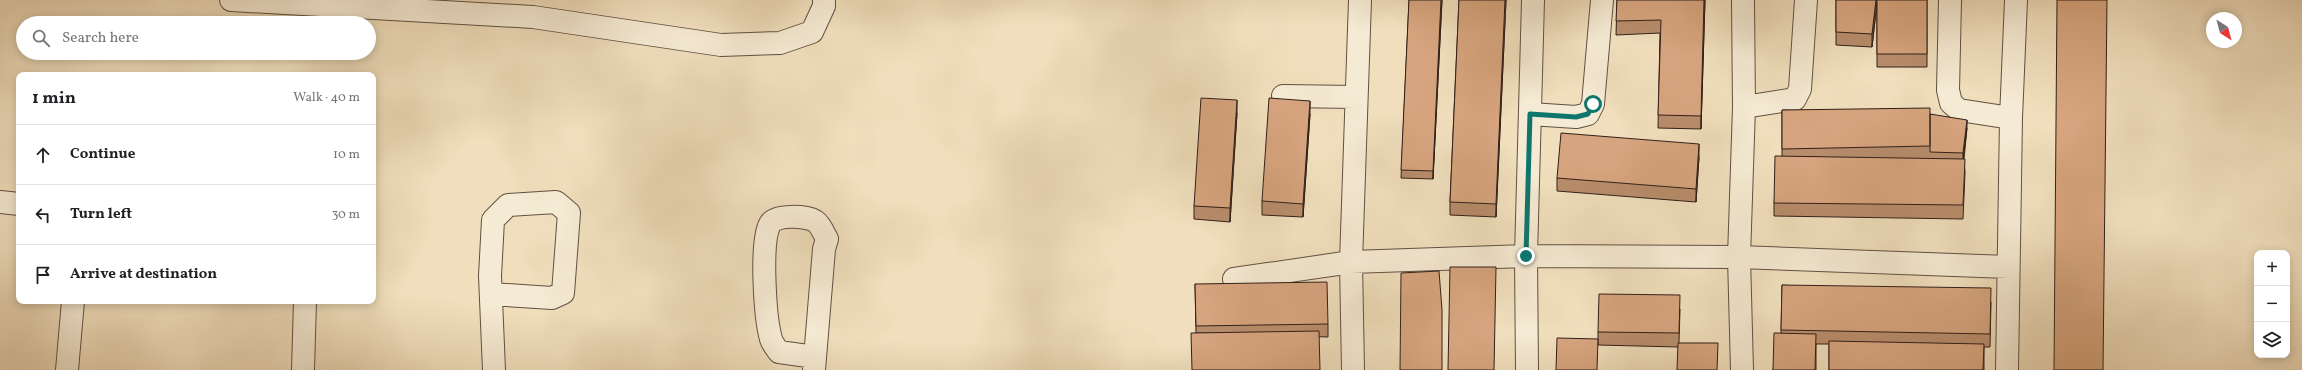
<!DOCTYPE html>
<html lang="en">
<head>
<meta charset="utf-8">
<style>
  :root { --surface:#fff; --page:#f2f2f2; --text:#202124; --muted:#757577; --line:#e0e0e0 }
  body { margin:0; font-family:Vollkorn,serif; background:var(--page); color:var(--text) }
  .controls { position:absolute; right:12px; bottom:12px; display:grid; overflow:hidden; border-radius:8px; box-shadow:0 2px 10px #0003 }
  .controls button { width:36px; height:36px; display:grid; place-items:center; padding:0; border:0; border-bottom:1px solid var(--line); background:var(--surface); color:var(--text); font:20px sans-serif }
  .compass { position:absolute; left:2206px; top:12px; width:36px; height:36px; border-radius:50%; background:var(--surface); box-shadow:0 2px 10px #0003; rotate:144deg }
  .stop { position:absolute; width:12px; height:12px; margin:-9px; border:3px solid #0f766e; border-radius:50%; background:#fff }
  .stop.end { background:#0f766e; border-color:#fff; box-shadow:0 1px 4px #0008 }
  .list { margin:0; padding:0; list-style:none }
  h2 { display:flex; justify-content:space-between; align-items:center; height:52px; margin:0; padding:0 16px; font-size:17px }
  h2 small { font-size:13px; font-weight:400; color:var(--muted) }
  .list li { display:grid; grid-template-columns:26px 1fr auto; gap:12px; align-items:center; box-sizing:border-box; height:60px; padding:0 16px; border-top:1px solid var(--line) }
  .list b { display:block; font-size:15px; white-space:nowrap }
  .list em { font-size:13px; font-style:normal; color:var(--muted) }
  .icon { flex:none; width:22px; height:22px; fill:none; stroke:currentColor; stroke-width:2; stroke-linecap:round; stroke-linejoin:round }
  .map { position:relative; flex:none; width:2302px; height:370px; overflow:hidden }
  .search { position:absolute; background:var(--surface); box-shadow:0 2px 10px #0003; left:16px; top:16px; width:360px; height:44px; display:flex; align-items:center; gap:10px; box-sizing:border-box; padding:0 14px; border-radius:22px; color:var(--muted); font-size:15px }
  .panel { position:absolute; background:var(--surface); box-shadow:0 2px 10px #0003; left:16px; top:72px; width:360px; height:232px; border-radius:8px }
  .map>svg:first-child { display:block }
  .lines { fill:none; stroke-linecap:round; stroke-linejoin:round }
  .minor-casing { stroke:#615042; stroke-width:24 }
  .minor { stroke:#f5ead3; stroke-width:22 }
  .wall { fill:#b88d6c; stroke:#312019 }
  .shaded-wall { fill:#967358; stroke:#312019 }
  .building { fill:#d6a47e; stroke:#312019 }
  .route { stroke:#0f766e; stroke-width:5 }
</style>
</head>
<body>
<div class="map">
<svg width="2302" height="370" viewBox="0 0 2302 370">
  <rect width="100%" height="100%" fill="#f0debc"/>
  <filter id="stains"><feTurbulence type="fractalNoise" baseFrequency=".005" numOctaves="4"/><feColorMatrix values="0 0 0 0 .2 0 0 0 0 .09 0 0 0 0 .02 0 0 0 .5 -.17"/></filter>
  <radialGradient id="worn" r=".72"><stop offset=".6" stop-color="#630" stop-opacity="0"/><stop offset="1" stop-color="#630" stop-opacity=".3"/></radialGradient>
  <g class="lines">
    <!-- minor casing -->
    <g class="minor-casing">
      <path id="minor" d="M231,0L533,17L721,45L780,43L812,32L824,6V0
        M1950,0L1948,90L1951,103L1959,110L2011,118
        M1283,96L1356,97
        M1744,107L1795,99L1800,89L1806,0
        M1530,114L1576,117L1588,114L1593,104L1602,0
        M0,202L19,204
        M1234,279L1351,262L1526,256L1739,257L2008,267
        M491,294L552,298L563,293L569,213L556,202L508,205L493,220L490,276L494,370
        M67,370L73,301
        M303,370L305,301
        M814,370L824,249L827,239C824,234 821,225 815,221C807,216 775,214 770,224C760,242 765,318 771,339C772,343 776,348 779,352L815,357
        M1353,370L1351,262L1360,0
        M1527,370L1526,256L1533,0
        M1742,370L1739,257L1744,107L1743,0
        M2007,370L2011,118L2016,0"/>
    </g>
    <!-- minor -->
    <use href="#minor" class="minor"/>
  </g>
  <!-- wall -->
  <path class="wall" d="M1409,0H1442L1433,179L1401,178Z
    M1459,0H1506L1496,217L1450,215V202Z
    M1617,0H1705L1701,129L1658,128L1660,33L1616,35Z
    M1836,0H1927V67H1877V3L1872,47L1836,45Z
    M1782,110L1930,114L1967,128L1964,159L1965,173L1963,219L1774,216V203L1782,156Z
    M1237,113L1230,222L1194,219V206Z
    M1310,114L1303,217L1262,215V201Z
    M1699,157L1696,202L1557,191V178Z
    M1195,284L1328,324V337L1196,333Z
    M1782,285L1991,302L1990,347H1984V370H1829V344H1816V370H1773L1781,333Z
    M1680,309L1679,343L1678,347L1598,345V332Z"/>
  <!-- shaded-wall -->
  <path class="shaded-wall" d="M1441,0H1442L1433,179V171Z
    M1505,0H1506L1496,217V204Z
    M1704,0H1705L1701,129V116Z
    M1876,0H1877V2L1872,47V34Z
    M1237,100V113L1230,222V208Z
    M1310,101V114L1303,217V204Z
    M1967,120V128L1963,161V153Z
    M1699,144V157L1696,202V189Z"/>
  <!-- building -->
  <path class="building" d="M1409,0H1441L1433,171L1401,170Z
    M1459,0H1505L1496,204L1450,202Z
    M1617,0H1704L1701,116L1658,115L1661,20L1616,21Z
    M1836,0H1876L1872,34L1836,32Z
    M1877,0H1927V54H1877Z
    M2057,0H2107L2103,370H2054Z
    M1201,98L1237,100L1230,208L1194,206Z
    M1269,98L1310,101L1303,204L1262,201Z
    M1930,108V146L1782,149V110Z
    M1930,114L1967,120L1963,153L1930,152Z
    M1561,133L1699,144L1696,189L1557,178Z
    M1775,156L1965,159L1963,205L1774,203Z
    M1450,267H1496L1494,370H1448Z
    M1439,271L1442,310V370H1400L1401,273Z
    M1327,282L1328,324L1196,326L1195,284Z
    M1782,285L1991,288L1990,334L1781,330Z
    M1599,294L1680,295L1679,333L1598,332Z
    M1319,331L1320,370H1192L1191,333Z
    M1774,333L1816,334L1815,370H1773Z
    M1557,338L1598,339L1597,370H1556Z
    M1829,341L1984,344L1983,370H1829Z
    M1678,343H1718L1717,370H1677Z"/>
  <g class="lines">
    <!-- route -->
    <path class="route" d="M1526,256L1530,114L1576,117L1588,114L1593,104"/>
  </g>
  <rect width="100%" height="100%" filter="url(#stains)"/>
  <rect width="100%" height="100%" fill="url(#worn)"/>
</svg>
<div class="controls">
<button>+</button>
<button>−</button>
<button><svg class="icon" aria-label="layers" viewBox="0 0 24 24"><path d="M12 4l9 5-9 5-9-5zM3 14l9 5 9-5"/></svg></button>
</div>
<svg class="compass" viewBox="-18 -18 36 36"><path d="M0-13l5 13h-10z" fill="#e53935"/><path d="M0 13l5-13h-10z" fill="#757577"/></svg>
<div class="stop" style="left:1593px;top:104px"></div>
<div class="stop end" style="left:1526px;top:256px"></div>
<div class="search"><svg class="icon" aria-label="search" viewBox="0 0 24 24"><circle cx="10" cy="10" r="6"/><path d="M15 15l6 6"/></svg>Search here</div>
<section class="panel">
<h2>1 min<small>Walk · 40 m</small></h2>
<ul class="list">
<li><svg class="icon" aria-label="ahead" viewBox="0 0 24 24"><path d="M12 20V5M6 11l6-6 6 6"/></svg><div><b>Continue</b></div><em>10 m</em></li>
<li><svg class="icon" aria-label="left" viewBox="0 0 24 24"><path d="M17 20v-9H6M10 6l-5 5 5 5"/></svg><div><b>Turn left</b></div><em>30 m</em></li>
<li><svg class="icon" aria-label="arrive" viewBox="0 0 24 24"><path d="M6 21V4h12l-3 4 3 4H6"/></svg><div><b>Arrive at destination</b></div></li>
</ul>
</section>
</div>
</body>
</html>
